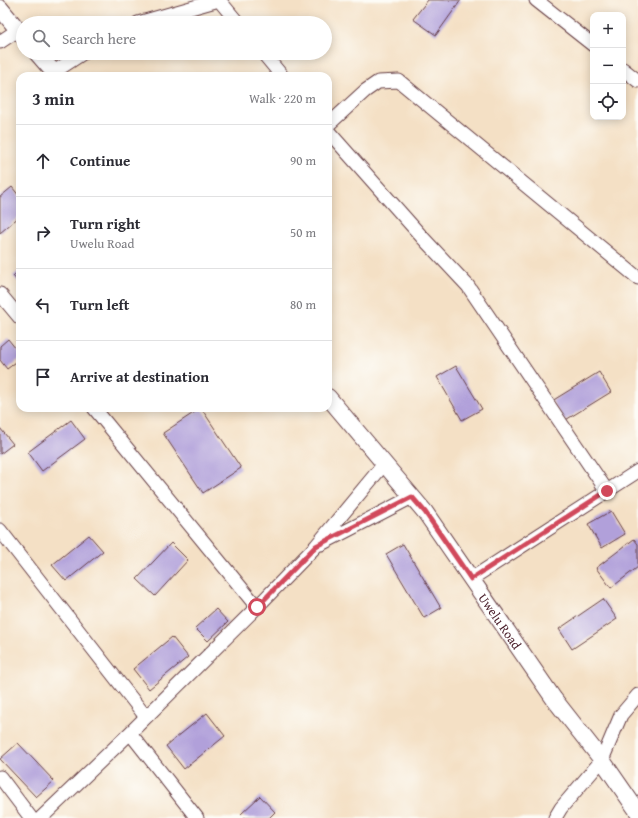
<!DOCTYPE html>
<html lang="en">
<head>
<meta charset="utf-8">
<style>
  :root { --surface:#fff; --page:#f7f7f7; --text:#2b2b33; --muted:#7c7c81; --line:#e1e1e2 }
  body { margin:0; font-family:"Gentium Book Plus",serif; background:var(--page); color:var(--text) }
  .controls { position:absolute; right:12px; top:12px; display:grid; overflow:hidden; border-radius:8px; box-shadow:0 2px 10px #0003 }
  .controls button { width:36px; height:36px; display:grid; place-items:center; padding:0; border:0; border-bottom:1px solid var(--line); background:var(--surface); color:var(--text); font:20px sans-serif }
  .stop { position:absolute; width:12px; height:12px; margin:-9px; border:3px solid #d1495b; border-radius:50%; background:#fff }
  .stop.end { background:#d1495b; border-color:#fff; box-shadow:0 1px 4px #0008 }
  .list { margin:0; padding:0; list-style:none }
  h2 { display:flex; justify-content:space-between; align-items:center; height:52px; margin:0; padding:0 16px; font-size:17px }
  h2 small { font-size:13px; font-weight:400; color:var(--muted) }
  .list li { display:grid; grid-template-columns:26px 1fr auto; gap:12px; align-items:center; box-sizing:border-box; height:72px; padding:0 16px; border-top:1px solid var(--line) }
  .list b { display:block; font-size:15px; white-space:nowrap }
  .list p { margin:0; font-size:13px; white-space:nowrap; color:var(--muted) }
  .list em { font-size:13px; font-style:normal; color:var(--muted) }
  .icon { flex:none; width:22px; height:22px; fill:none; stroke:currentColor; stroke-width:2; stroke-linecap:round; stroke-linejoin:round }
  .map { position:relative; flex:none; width:638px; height:818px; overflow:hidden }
  .search { position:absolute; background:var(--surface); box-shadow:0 2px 10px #0003; left:16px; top:16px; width:316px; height:44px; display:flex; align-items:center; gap:10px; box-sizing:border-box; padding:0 14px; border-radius:22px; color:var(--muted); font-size:15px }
  .panel { position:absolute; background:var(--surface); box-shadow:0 2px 10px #0003; left:16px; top:72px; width:316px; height:340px; border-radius:12px }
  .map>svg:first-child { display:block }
  .building { fill:#b1a0da }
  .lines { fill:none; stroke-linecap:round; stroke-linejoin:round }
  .minor-casing { stroke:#643c42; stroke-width:15 }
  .tertiary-casing { stroke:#643c42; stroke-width:18 }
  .minor { stroke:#fff; stroke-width:13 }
  .tertiary { stroke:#fff; stroke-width:16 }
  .route { stroke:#d1495b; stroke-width:5 }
  .labels { text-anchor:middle; stroke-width:3; stroke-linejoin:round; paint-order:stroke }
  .street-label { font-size:13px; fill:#4a1f2b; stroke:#fdfcf7 }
</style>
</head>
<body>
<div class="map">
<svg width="638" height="818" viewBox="0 0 638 818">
  <rect width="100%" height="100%" fill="#fdfcf7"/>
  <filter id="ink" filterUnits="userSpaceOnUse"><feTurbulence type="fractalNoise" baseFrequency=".025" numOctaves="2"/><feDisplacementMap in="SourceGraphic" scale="8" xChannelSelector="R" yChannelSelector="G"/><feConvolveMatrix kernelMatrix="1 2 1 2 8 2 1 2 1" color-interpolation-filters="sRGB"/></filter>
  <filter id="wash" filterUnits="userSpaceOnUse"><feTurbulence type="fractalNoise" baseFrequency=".012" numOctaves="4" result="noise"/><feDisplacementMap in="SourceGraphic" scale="16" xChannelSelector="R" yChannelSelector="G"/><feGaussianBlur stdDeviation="0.9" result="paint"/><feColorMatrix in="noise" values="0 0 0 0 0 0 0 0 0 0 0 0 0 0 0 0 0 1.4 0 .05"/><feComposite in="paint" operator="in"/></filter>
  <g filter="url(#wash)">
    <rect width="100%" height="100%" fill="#f4e0c5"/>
    <g id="blocks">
      <!-- building -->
      <path class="building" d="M428,0H461L436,35L413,19Z
        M12,187L20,197V216L0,233V197Z
        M20,270V284L13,276Z
        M8,339L20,354V359L7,369L0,360V346Z
        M456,366L482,409L462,420L437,377Z
        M599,372L611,392L564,421L552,401Z
        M201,408L241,468L203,493L163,433Z
        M71,420L85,439L42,471L28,452Z
        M0,428L13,444L0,454Z
        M611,511L625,534L602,548L588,524Z
        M89,535L103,551L66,581L52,565Z
        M634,539L638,544V567L611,588L596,568Z
        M171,543L188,560L155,596L137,579Z
        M403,544L441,608L424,618L386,554Z
        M603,599L617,619L572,649L559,629Z
        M216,609L228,622L208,641L195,628Z
        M172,637L188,657L149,689L133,669Z
        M207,713L225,736L184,769L166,746Z
        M18,743L54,781L36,797L0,759Z
        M260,796L275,812L269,818H245L241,814Z"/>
    </g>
  </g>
  <g filter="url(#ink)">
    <use href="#blocks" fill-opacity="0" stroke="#643c42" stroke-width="1"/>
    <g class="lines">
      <!-- minor casing -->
      <g class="minor-casing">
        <path id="minor" d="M219,0L238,23
          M536,0L593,45
          M138,23L219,0
          M0,42L18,30
          M263,53L282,76
          M623,69L638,81
          M54,72L83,53
          M328,125L365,91L378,82L399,81L638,278
          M328,131L422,237L468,286L607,491
          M0,294L20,318
          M94,408L257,607
          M0,530L146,717
          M321,544L412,497
          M471,579L638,471
          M130,733L197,818
          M0,777L31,818
          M41,818L130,733L257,607L316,546L384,464
          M555,818L561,808L602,760L621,715L638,695"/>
      </g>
      <!-- tertiary casing -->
      <g class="tertiary-casing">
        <g id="tertiary">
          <path d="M0,8L23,36"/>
          <path d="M37,53L57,76"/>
          <path id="s1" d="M328,397L425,512L554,699L602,760L638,812"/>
        </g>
      </g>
      <!-- minor -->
      <use href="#minor" class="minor"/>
      <!-- tertiary -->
      <use href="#tertiary" class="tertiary"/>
    </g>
  </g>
  <g class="lines" filter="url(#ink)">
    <!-- route -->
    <path class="route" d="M257,607L316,546L412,497L425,512L471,579L607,491"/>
  </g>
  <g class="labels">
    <!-- street labels -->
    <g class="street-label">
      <text dy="5" stroke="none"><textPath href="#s1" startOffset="283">Uwelu Road</textPath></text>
    </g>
  </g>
</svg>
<div class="controls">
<button>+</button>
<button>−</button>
<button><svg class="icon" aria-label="locate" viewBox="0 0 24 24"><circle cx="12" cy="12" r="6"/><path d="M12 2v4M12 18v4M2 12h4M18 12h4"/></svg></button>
</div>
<div class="stop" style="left:257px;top:607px"></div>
<div class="stop end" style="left:607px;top:491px"></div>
<div class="search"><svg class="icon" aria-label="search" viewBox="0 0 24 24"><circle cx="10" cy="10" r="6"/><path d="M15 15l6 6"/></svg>Search here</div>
<section class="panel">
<h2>3 min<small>Walk · 220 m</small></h2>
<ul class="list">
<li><svg class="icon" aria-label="ahead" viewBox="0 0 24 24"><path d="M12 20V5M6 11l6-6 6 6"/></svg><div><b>Continue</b></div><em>90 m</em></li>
<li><svg class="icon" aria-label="right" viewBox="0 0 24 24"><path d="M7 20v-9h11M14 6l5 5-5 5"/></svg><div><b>Turn right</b><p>Uwelu Road</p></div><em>50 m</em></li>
<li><svg class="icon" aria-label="left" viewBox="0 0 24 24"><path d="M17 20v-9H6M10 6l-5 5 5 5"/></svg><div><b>Turn left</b></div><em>80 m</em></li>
<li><svg class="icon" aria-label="arrive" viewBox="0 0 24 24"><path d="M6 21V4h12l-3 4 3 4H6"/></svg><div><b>Arrive at destination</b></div></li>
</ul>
</section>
</div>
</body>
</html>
